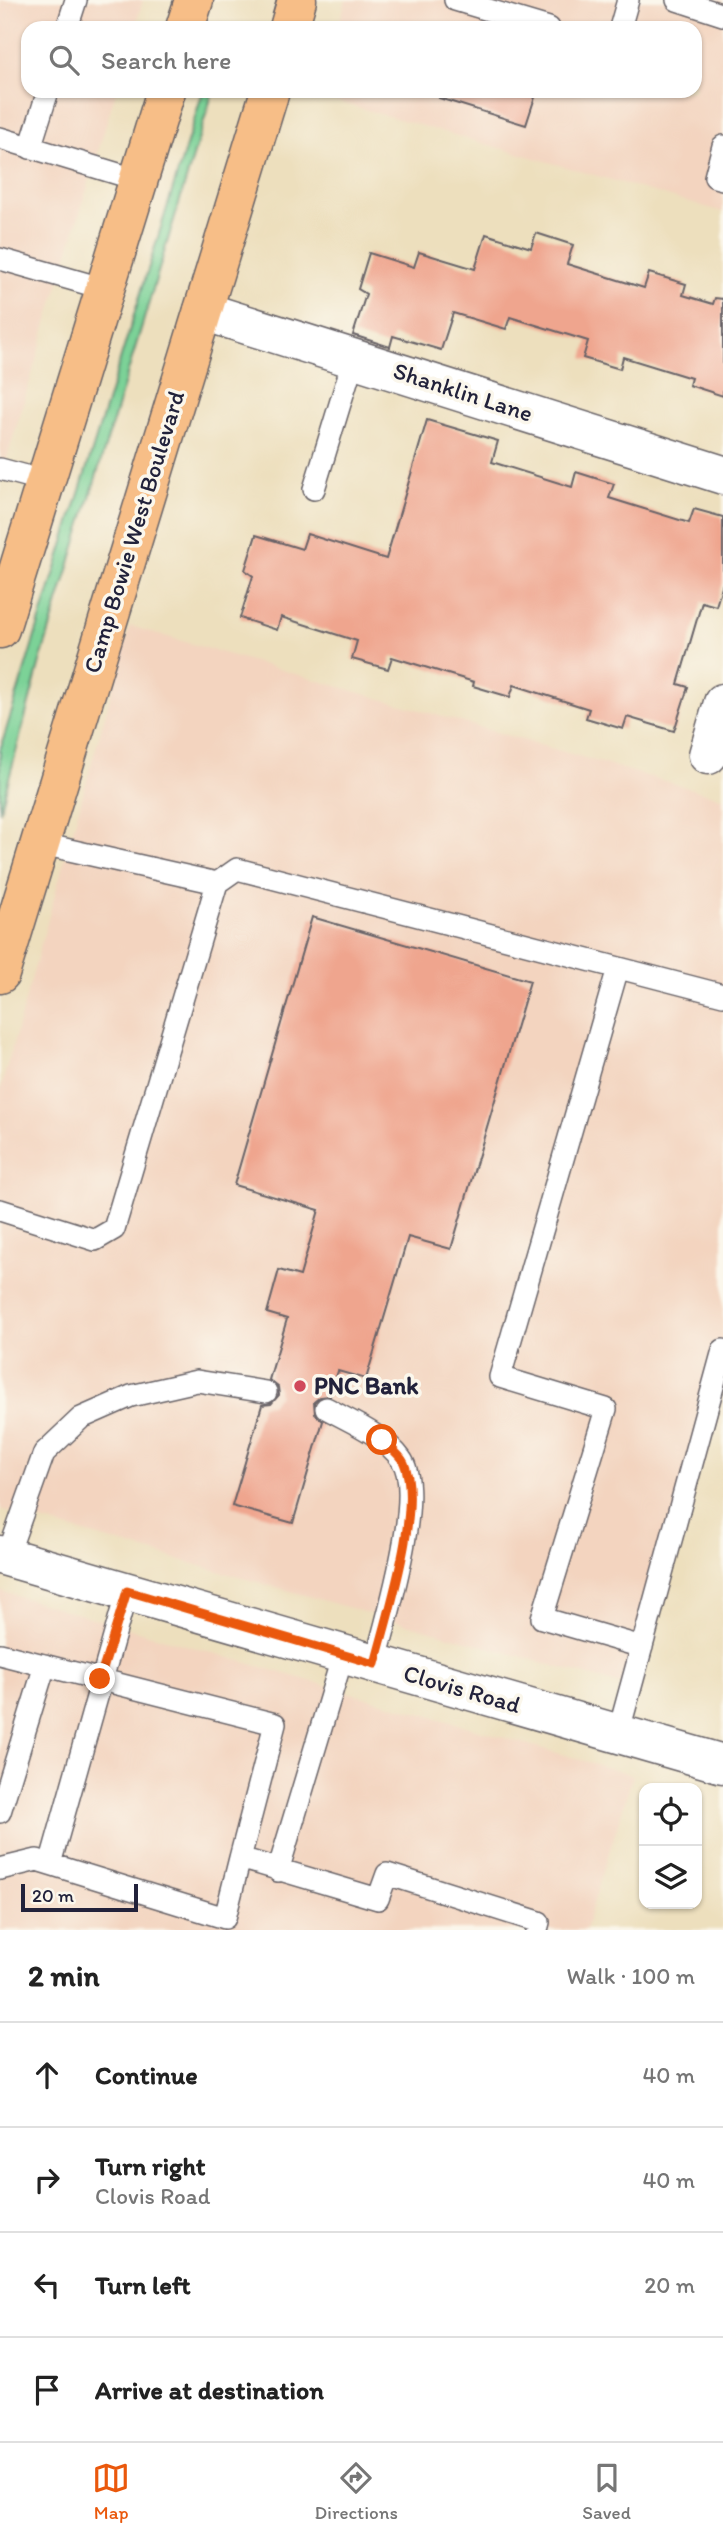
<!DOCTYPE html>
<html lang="en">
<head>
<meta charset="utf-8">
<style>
  :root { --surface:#fff; --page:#f2f2f2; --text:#222; --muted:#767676; --line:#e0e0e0; --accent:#ea580c }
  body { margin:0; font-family:Itim,sans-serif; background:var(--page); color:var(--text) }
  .controls { position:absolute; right:21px; bottom:21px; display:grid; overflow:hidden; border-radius:14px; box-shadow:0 2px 5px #0004 }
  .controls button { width:63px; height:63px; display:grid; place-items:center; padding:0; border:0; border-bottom:2px solid var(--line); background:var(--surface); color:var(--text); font:35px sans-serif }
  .scale { position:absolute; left:21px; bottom:18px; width:117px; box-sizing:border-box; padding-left:7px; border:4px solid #22223b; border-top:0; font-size:19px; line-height:24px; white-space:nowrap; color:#22223b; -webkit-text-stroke:5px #fbf7ec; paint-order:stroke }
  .stop { position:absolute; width:21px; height:21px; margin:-16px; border:5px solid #ea580c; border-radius:50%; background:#fff }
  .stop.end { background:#ea580c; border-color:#fff; box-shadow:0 2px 7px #0008 }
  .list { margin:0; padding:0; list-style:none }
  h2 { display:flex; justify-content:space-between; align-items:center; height:91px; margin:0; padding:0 28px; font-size:30px }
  h2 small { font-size:23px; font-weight:400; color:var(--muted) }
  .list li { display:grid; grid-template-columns:46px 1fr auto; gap:21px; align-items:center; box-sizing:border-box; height:105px; padding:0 28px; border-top:2px solid var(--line) }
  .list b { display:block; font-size:26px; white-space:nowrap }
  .list p { margin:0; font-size:23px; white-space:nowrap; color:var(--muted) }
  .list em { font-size:23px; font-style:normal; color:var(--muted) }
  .icon { flex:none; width:38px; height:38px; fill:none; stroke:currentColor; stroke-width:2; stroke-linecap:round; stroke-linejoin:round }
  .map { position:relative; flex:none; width:723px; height:1930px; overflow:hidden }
  .search { position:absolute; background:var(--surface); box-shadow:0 2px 5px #0004; left:21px; right:21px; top:21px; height:77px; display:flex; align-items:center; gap:18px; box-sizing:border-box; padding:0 24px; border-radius:21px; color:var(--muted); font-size:26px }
  .sheet { height:511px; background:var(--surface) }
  nav { display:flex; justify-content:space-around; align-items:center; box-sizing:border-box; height:98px; border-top:2px solid var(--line); background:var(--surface); font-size:19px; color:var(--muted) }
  nav a { display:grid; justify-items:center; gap:4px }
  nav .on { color:var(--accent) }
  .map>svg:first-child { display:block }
  .built { fill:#f3d4bf }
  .green { fill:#7bd297; stroke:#4e7a69; stroke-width:2 }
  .building { fill:#efa58e }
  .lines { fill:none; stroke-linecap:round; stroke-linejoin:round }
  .lane-casing { stroke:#696468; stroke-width:24 }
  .street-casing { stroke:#696468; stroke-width:41 }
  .primary-casing { stroke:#696468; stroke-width:41 }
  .lane { stroke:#fff; stroke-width:21 }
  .street { stroke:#fff; stroke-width:38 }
  .primary { stroke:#f7be87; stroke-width:38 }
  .route { stroke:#ea580c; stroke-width:9 }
  .poi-dot { fill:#d1495b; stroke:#fbf7ec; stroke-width:2.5 }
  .labels { text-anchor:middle; stroke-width:7; stroke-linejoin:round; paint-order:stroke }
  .street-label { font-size:24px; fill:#22223b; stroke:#fbf7ec }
  .poi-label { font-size:24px; font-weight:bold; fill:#22223b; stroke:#fbf7ec; text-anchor:start }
</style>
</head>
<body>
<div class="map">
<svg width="723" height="1930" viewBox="0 0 723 1930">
  <rect width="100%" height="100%" fill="#fbf7ec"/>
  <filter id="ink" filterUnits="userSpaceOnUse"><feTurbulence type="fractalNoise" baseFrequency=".0143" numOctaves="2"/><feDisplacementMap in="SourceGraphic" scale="14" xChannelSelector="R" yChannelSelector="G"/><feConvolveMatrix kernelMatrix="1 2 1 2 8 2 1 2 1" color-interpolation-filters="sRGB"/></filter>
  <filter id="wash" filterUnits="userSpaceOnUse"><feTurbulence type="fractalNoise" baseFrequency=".00686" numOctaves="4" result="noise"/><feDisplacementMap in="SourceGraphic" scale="28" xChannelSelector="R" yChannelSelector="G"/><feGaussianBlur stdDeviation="1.57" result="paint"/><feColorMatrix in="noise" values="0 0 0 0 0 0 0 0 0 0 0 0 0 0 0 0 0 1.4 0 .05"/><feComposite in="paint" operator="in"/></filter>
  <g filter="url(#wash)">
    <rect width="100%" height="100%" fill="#eddfbd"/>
    <!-- built -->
    <path class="built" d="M0,0H143L135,28H28V91H116L0,482Z
      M346,0H723V212L318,96L320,91H695V28H338Z
      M130,626L723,798V1376L632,1688L0,1509V1091Z
      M0,1591L633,1775L585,1930H0Z"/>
    <!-- green -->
    <path class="green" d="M203,91H213L40,662L0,812V750Z"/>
    <g id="blocks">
      <!-- building -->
      <path class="building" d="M440,91H537L526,125L439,98Z
        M536,233L573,245L567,264L644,288L649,273L686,284L683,295L713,304L715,298L723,299V396L689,385L691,378L623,357L620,369L583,358L588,341L510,317L506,329L453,313L441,350L393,336L390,347L353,335L366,294L358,289L369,253L414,267L419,252L475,269L486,234L531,248Z
        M427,420L498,441L492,462L572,487L576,472L614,484L609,498L689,523L694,509L723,517V583L716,606L702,602L678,684L688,687L674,731L627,717L623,729L586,718L589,709L514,685L510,697L473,686L474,682L392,657L388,669L352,659L357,641L281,617L277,630L240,618L253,576L245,570L256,535L302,549L307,534L386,559Z
        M312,917L530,981L451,1249L408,1237L366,1379L338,1371L330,1396L320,1397L314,1402L315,1414L323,1421L293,1523L232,1506L262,1405L271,1404L279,1395L278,1387L269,1380L287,1319L267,1313L279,1270L300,1276L319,1210L234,1185Z"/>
    </g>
  </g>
  <g filter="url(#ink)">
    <use href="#blocks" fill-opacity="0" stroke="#696468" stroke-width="2"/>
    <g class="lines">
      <!-- lane casing -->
      <g class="lane-casing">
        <path id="lane" d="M455,0L549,28
          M677,0L723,15
          M67,28L76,0
          M620,28L628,0
          M0,138L138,180
          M723,146L715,177L723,179
          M30,148L48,91
          M0,259L105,289
          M0,469L45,481
          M314,489L354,358
          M38,843L217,883L237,869L723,995
          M618,968L500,1377L606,1409L542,1618L642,1647
          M0,1210L95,1240L114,1229L217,883
          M326,1408C351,1422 384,1435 401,1459C426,1492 385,1623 375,1664
          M7,1557L44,1453L81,1418L131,1396L197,1381L266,1392
          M0,1654L275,1724L240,1858L378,1899L387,1874L539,1922L537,1930
          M618,1734L723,1350
          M0,1812L45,1665
          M50,1864L127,1591
          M0,1869L37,1860L225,1918L240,1858
          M278,1871L343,1655"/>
      </g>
      <!-- street casing -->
      <g class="street-casing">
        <path id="street" d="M203,311L723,475
          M708,755L723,703
          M0,1555L723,1764"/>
      </g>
      <!-- primary casing -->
      <g class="primary-casing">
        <path id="primary" d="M185,28L194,0
          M289,28L297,0
          M0,629L166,91
          M0,974L270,91"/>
      </g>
      <!-- lane -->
      <use href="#lane" class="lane"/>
      <!-- street -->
      <use href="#street" class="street"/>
      <!-- primary -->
      <use href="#primary" class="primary"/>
    </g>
  </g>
  <g class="lines" filter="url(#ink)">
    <!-- route -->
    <path class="route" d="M100,1679L127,1591L375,1664C387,1616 423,1507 404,1463C400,1454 389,1447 382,1440"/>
  </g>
  <!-- markers -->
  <circle class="poi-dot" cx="300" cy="1386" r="7"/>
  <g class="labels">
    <!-- street labels -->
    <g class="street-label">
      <text transform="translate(463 392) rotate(18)" y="8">Shanklin Lane</text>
      <text transform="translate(134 532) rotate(-73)" y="8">Camp Bowie West Boulevard</text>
      <text transform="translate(462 1689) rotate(16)" y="8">Clovis Road</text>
    </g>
    <!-- poi labels -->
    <g class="poi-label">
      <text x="314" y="1394">PNC Bank</text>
    </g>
  </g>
</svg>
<div class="controls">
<button><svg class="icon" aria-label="locate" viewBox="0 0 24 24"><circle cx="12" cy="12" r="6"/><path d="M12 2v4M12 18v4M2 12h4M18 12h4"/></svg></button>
<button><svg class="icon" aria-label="layers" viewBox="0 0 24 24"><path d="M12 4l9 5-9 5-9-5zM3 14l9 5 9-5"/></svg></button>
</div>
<div class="scale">20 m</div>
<div class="stop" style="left:382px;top:1440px"></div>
<div class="stop end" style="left:100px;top:1679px"></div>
<div class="search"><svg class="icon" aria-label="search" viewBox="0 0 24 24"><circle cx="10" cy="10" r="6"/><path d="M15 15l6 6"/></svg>Search here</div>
</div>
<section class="sheet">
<h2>2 min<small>Walk · 100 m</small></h2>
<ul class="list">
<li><svg class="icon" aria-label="ahead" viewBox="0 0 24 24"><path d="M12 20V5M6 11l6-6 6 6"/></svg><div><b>Continue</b></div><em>40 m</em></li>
<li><svg class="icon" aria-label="right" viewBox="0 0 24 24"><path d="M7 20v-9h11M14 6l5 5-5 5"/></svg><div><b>Turn right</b><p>Clovis Road</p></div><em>40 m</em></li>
<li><svg class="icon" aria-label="left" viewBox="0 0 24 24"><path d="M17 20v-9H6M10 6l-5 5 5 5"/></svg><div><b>Turn left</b></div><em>20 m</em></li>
<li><svg class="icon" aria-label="arrive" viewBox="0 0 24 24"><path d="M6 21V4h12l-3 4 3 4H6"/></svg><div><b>Arrive at destination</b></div></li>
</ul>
</section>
<nav>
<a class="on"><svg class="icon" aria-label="map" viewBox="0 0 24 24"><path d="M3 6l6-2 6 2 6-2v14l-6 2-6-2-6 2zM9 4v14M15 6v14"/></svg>Map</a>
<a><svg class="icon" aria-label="directions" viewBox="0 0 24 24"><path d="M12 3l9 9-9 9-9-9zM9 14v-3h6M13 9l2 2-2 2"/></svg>Directions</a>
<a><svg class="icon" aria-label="saved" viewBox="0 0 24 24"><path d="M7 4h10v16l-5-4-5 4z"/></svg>Saved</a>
</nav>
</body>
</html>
